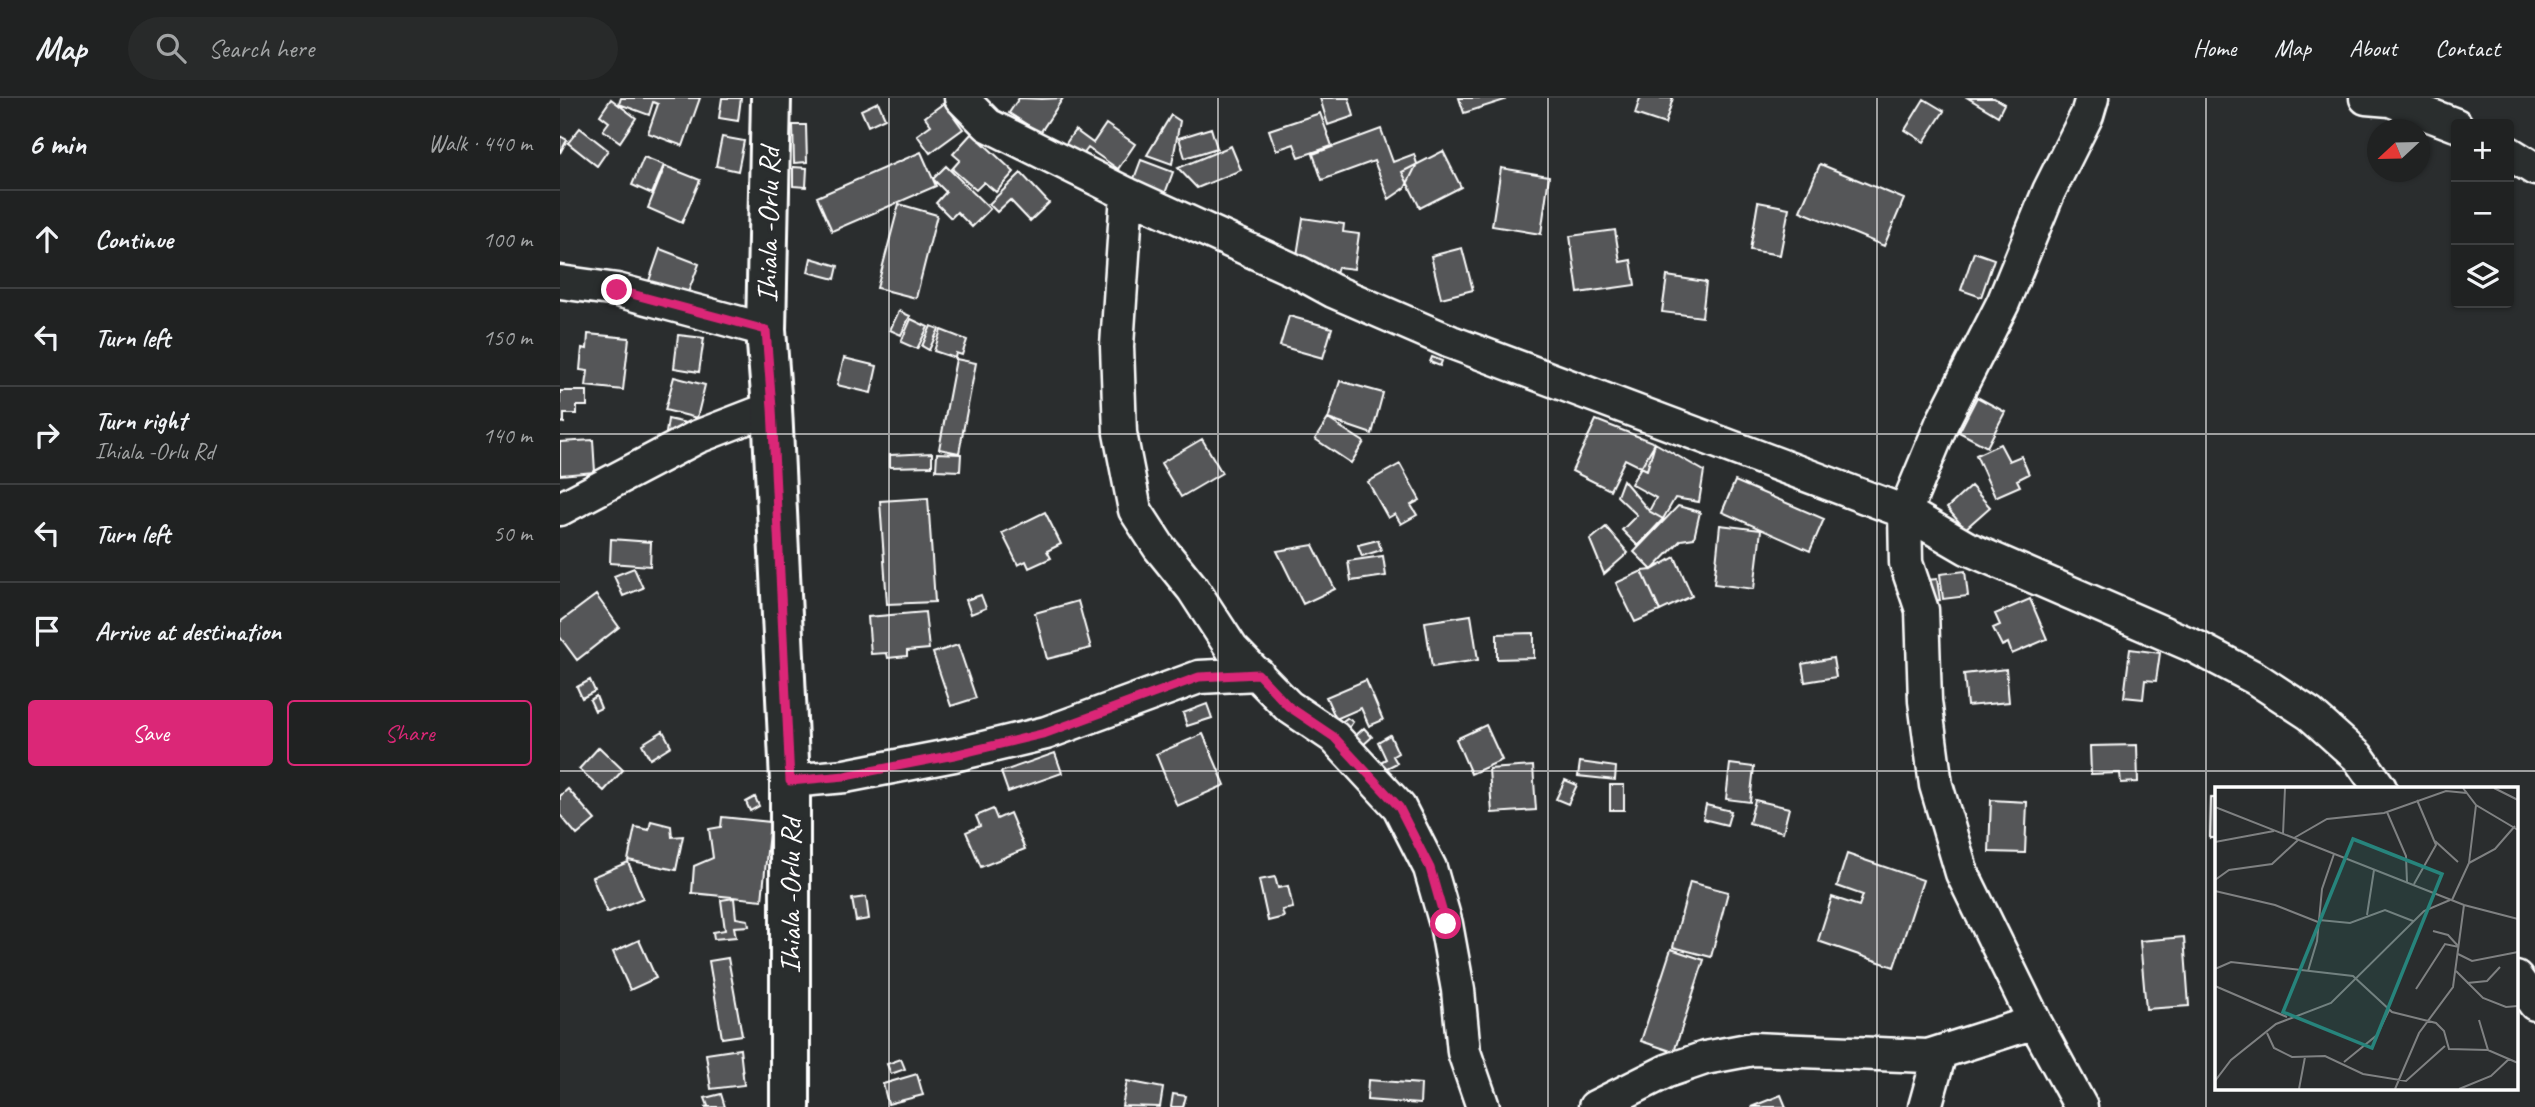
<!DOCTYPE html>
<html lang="en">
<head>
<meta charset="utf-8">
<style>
  :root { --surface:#202222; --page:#282a2a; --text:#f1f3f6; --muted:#a2a4a5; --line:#3d3f40; --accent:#db2777 }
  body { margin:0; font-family:Caveat,sans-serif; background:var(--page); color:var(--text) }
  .controls { position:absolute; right:21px; top:21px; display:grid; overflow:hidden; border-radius:7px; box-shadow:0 2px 5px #0004 }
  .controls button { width:63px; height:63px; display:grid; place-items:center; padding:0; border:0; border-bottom:2px solid var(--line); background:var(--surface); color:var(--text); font:35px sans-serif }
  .compass { position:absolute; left:1807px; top:21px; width:63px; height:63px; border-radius:50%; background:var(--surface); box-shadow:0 2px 5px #0004; rotate:248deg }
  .stop { position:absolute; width:21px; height:21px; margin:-16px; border:5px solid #db2777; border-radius:50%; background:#fff }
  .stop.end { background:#db2777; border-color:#fff; box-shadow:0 2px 7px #0008 }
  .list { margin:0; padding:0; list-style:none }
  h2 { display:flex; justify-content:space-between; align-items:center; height:91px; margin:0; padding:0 28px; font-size:30px }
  h2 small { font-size:23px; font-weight:400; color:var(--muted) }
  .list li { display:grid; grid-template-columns:46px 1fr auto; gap:21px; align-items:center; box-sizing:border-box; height:98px; padding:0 28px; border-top:2px solid var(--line) }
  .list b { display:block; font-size:26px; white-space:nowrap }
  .list p { margin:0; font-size:23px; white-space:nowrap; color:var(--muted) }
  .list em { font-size:23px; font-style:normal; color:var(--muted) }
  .actions { display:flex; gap:14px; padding:21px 28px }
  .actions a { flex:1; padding:16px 0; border:2px solid var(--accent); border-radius:7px; text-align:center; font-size:24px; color:var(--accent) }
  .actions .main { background:var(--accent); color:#fff }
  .icon { flex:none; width:38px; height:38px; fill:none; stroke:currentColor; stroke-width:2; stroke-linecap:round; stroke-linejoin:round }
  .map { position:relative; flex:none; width:1975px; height:1009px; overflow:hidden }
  header { display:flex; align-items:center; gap:42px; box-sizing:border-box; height:98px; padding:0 35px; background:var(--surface); border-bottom:2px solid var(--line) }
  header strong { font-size:33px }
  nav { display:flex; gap:38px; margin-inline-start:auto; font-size:24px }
  .search { width:490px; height:63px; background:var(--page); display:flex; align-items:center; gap:18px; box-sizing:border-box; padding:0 24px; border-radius:38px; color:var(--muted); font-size:26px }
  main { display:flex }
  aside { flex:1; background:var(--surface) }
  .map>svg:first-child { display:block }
  .building { fill:#555758; stroke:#fff; stroke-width:2 }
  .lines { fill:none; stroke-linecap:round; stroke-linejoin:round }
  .minor-casing { stroke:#fff; stroke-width:37 }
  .major-casing { stroke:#fff; stroke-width:44 }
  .minor { stroke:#2a2d2e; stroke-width:32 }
  .major { stroke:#2a2d2e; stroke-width:38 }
  .route { stroke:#db2777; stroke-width:9 }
  .grid { fill:none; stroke:#fff; stroke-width:2; stroke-opacity:0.55 }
  .labels { text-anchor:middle; stroke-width:7; stroke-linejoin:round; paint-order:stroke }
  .street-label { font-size:30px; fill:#fff; stroke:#2a2d2e }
  .inset-road { fill:none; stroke:#7f8182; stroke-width:2 }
  .view { fill:#27847c; fill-opacity:0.15; stroke:#27847c; stroke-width:3.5 }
  .inset-edge { fill:none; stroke:#fff; stroke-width:3.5 }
</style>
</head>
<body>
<header>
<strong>Map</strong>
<div class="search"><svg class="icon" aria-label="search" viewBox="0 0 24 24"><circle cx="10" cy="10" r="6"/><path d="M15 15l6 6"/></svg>Search here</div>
<nav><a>Home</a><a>Map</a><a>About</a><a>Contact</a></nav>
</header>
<main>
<aside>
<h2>6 min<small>Walk · 440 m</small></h2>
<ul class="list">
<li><svg class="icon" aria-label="ahead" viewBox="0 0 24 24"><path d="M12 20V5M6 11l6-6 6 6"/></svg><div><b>Continue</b></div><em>100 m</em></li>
<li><svg class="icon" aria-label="left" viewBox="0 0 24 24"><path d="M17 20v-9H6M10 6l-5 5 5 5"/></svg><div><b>Turn left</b></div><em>150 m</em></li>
<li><svg class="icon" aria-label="right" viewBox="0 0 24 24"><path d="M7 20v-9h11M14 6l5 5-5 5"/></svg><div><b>Turn right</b><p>Ihiala -Orlu Rd</p></div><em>140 m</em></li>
<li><svg class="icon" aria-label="left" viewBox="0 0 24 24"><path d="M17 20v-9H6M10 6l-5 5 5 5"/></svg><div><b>Turn left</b></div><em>50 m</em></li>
<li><svg class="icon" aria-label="arrive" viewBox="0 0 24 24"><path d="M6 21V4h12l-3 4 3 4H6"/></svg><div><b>Arrive at destination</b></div></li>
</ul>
<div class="actions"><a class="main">Save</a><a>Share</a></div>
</aside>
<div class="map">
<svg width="1975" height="1009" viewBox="0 0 1975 1009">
  <rect width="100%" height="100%" fill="#2a2d2e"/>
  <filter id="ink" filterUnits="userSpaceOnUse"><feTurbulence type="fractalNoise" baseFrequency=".0143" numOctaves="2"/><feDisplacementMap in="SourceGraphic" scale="14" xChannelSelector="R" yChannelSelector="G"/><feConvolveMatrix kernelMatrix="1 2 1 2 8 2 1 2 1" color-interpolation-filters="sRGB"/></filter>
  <g filter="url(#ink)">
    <!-- building -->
    <path class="building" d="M61,0H140L123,48L88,35L98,6L93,4L89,17L59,6Z
      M162,0H181L178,23L159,20Z
      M459,0L482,1L503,0L480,35L449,15Z
      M760,0H789L794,18L768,27Z
      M899,0H944L945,2L904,15Z
      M1080,0H1113L1105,26L1075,16Z
      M1408,0H1434L1444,6L1438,18Z
      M51,1L76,20L60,44L43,32L49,24L40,17Z
      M1364,1L1384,13L1364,44L1345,32Z
      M318,4L325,20L308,28L301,12Z
      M384,5L403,31L370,55L357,37L371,27L365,19Z
      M760,15L772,48L739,59L734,46L716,52L709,32Z
      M611,17L620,23L612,66L587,57Z
      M546,26L575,46L558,71L528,50L519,62L503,50L515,32L533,45Z
      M233,27H246L247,64L234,65Z
      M20,30L48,52L37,68L8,45Z
      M651,30L657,50L625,60L619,40Z
      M821,31L833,64L854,56L857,66L845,90L829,101L814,63L762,82L753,56Z
      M412,35L454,74L436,94L424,84L416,92L392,71L400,62L393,56Z
      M0,38L7,42L0,55Z
      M162,39L184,43L178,73L156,68Z
      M671,48L681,72L637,90L618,70Z
      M883,53L901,89L860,110L842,74Z
      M361,54L376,88L272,133L257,99Z
      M84,59L104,67L92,96L72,87Z
      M581,62L613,74L604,98L572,86Z
      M1260,66L1344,101L1324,148L1240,113Z
      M105,68L140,82L122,125L88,110Z
      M386,68L430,111L412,129L397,114L391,120L376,105L386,94L373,81Z
      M233,69L247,70L246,89L233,88Z
      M941,70L989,78L981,136L932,128Z
      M461,75L489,105L470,123L450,102L437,114L429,106Z
      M1198,104L1229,110L1220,157L1190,152Z
      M339,106L377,117L356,200L317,190Z
      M743,120L784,126L783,134L799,136L794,171L778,169L776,176L735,170Z
      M1055,132L1060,164L1071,162L1075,187L1018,195L1010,138Z
      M902,150L913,192L881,200L871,158Z
      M100,151L139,166L127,197L89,183Z
      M1414,154L1434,161L1421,199L1401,192Z
      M251,160L278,168L275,181L248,174Z
      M1107,178L1146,184L1142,219L1102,214Z
      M339,213L350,218L341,237L330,232Z
      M729,218L772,230L763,260L720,248Z
      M351,221L368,229L357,251L341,244Z
      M371,228L379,231L369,252L362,248Z
      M381,232L407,242L402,257L396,255L395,260L374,253Z
      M28,236L69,240L63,292L26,288L28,273L20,272L22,250L27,251Z
      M118,237L144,240L139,274L114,270Z
      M872,259L882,263L880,268L870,264Z
      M284,260L317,268L311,295L277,287Z
      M396,261L416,265L399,355L379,351Z
      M114,279L145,287L137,320L105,312Z
      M780,283L823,295L812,336L768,321Z
      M0,293H27V308H17V316H4V325L0,324Z
      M1417,299L1445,314L1427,349L1399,334Z
      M108,321L131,326L129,339L106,335Z
      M768,321L804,344L791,365L755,341Z
      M1036,322L1095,345L1087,372L1065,361L1050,392L1012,373Z
      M642,341L662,375L621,399L601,365Z
      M33,342L35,374L0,377V344Z
      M1095,345L1144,373L1139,404L1115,400L1103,421L1089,413L1096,400L1071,386Z
      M1440,346L1449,363L1461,358L1469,376L1457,382L1460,388L1435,399L1416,357Z
      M372,355V368L330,369V357Z
      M377,355L401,356L400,373L376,372Z
      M840,366L860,402L851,407L857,417L841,426L835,416L828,420L808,384Z
      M1063,382L1089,413L1103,421L1078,448L1062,432L1077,417L1057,398Z
      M1175,383L1264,421L1250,453L1162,414Z
      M1411,388L1430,409L1405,431L1387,410Z
      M368,400L375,504L327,506L320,403Z
      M1118,408L1140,414L1134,440L1121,442L1092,472L1074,454Z
      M485,414L501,446L487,453L491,460L469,470L466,463L458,467L442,435Z
      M1160,427L1201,432L1194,491L1154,486Z
      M1046,429L1068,455L1044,476L1030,442Z
      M51,441L91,444L90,468L50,465Z
      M818,442L821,452L802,458L798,447Z
      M753,447L775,491L743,506L717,453Z
      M823,458L826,478L791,483L788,463Z
      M1115,459L1132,498L1100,513L1082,473L1092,472Z
      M74,470L83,490L63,498L54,478Z
      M1082,473L1100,513L1075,524L1056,485Z
      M1405,473L1408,498L1383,501L1380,476Z
      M1377,481L1380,502L1369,503L1367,482Z
      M36,497L59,529L17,562L0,539V524Z
      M421,497L426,510L411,516L406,502Z
      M1470,501L1487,541L1452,556L1448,545L1442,548L1433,530L1440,527L1435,516Z
      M518,503L531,550L487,561L475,515Z
      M365,514L369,551L347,553V558L328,560L327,555L311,556L308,519Z
      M911,517L918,562L872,569L865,524Z
      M974,535V560L937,561V536Z
      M398,547L416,600L391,608L373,555Z
      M1570,551L1600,555L1596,583L1585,582L1583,601L1564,599Z
      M1273,560L1276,579L1245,584L1242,566Z
      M1446,571L1449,604L1407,608L1404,576Z
      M30,582L35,593L22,600L17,589Z
      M806,582L823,622L809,628L801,610L776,621L766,599Z
      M36,598L41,610L35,613L30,602Z
      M647,606L652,620L627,628L623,615Z
      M787,620L793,624L788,631L780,625Z
      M926,627L942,662L911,676L896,641Z
      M804,630L812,639L802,648L794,639Z
      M103,633L111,648L90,661L82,646Z
      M643,636L665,687L617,708L596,656Z
      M830,637L838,655L833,658L837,665L819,674L815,667L826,661L818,644Z
      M1577,647L1578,684L1561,685L1560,675L1531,676L1530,648Z
      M39,649L63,672L44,693L19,671Z
      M495,655L502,675L448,694L441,674Z
      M1020,664L1056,669L1055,682L1018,678Z
      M1170,666L1194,669L1190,704L1166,701Z
      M973,668L976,712L932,715L929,671Z
      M1005,682L1017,687L1008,706L996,701Z
      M1050,687H1064V712H1050Z
      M8,691L35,722L17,737L0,717V698Z
      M195,699L199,708L190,713L186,704Z
      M1651,700H1657V740H1650Z
      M1195,702L1229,710L1223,734L1189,725Z
      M1431,702L1467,704L1465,755L1429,754Z
      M1146,707L1171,713L1167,727L1143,721Z
      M433,711L437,721L450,715L465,751L421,769L406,734L420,728L416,718Z
      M162,719L210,724L202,802L132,795L134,768L153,760L149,731L161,729Z
      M91,723L111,728L112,739L123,738L116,772L68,762L75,729L89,732Z
      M1287,756L1363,782L1334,869L1258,843L1272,799L1299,808L1303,797L1277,788Z
      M68,764L83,800L47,815L32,779Z
      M715,779L718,790L728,788L733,810L722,812L724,819L708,823L699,782Z
      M1130,784L1168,794L1151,859L1113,849Z
      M306,799L309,821L296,823L292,801Z
      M174,800L176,820L188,822L189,828L174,829L176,839L154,841L153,834L165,832L161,802Z
      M1624,839L1629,908L1586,911L1580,843Z
      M79,842L96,880L70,892L53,854Z
      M1111,851L1144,862L1114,954L1081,943Z
      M168,860L182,937L162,940L149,863Z
      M180,951L184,987L151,991L146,956Z
      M341,961L345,971L331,976L327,966Z
      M357,976L363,997L328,1006L323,986Z
      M808,982L861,986L860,1006L807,1002Z
      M567,983L603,990L600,1009L562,1008Z
      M161,996L165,1009H144L148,1008L145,1000Z
      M613,996L626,998L623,1009H611Z
      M1221,997L1226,1009H1191Z"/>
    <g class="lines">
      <!-- minor casing -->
      <g class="minor-casing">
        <path id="minor" d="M401,0L428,27L567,96L740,175L773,193L891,244L1345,414L1407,450L1636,549L1695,580L1750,616L1798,659L1820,690
          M1806,0L1830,2L1896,27
          M1949,55L1975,71
          M567,96L557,248L560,335L575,412L599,449L633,491L672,551L728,608L774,639L839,709L870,770L886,826L898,892L904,954L923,1009
          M0,184L57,192L206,232
          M0,411L137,339L212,310
          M230,683L285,678L394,657L486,635L639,579L698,576
          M1956,880L1975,906
          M1035,1009L1107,973L1145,960L1193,951L1368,958L1475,924
          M1365,1009L1380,955
          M1521,1009L1475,924L1402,775L1376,687L1365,603L1362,512L1346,465L1345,414L1382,325L1443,205L1489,93L1527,17L1532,0"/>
      </g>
      <!-- major casing -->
      <g class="major-casing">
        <path id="major" d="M211,0L206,232L212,310L230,683V1009"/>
      </g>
      <!-- minor -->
      <use href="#minor" class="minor"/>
      <!-- major -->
      <use href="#major" class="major"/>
    </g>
  </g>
  <g class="lines" filter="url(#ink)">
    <!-- route -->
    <path class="route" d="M57,192L206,232L212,310L230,683L285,678L394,657L486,635L639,579L698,576L728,608L774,639L839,709L870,770L886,826"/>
  </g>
  <!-- grid -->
  <path class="grid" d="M329,0V1009M658,0V1009M988,0V1009M1317,0V1009M1646,0V1009M0,336H1975M0,673H1975"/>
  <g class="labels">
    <!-- street labels -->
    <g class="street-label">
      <text transform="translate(208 127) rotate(-89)" y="10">Ihiala -Orlu Rd</text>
      <text transform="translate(230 798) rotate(-90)" y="10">Ihiala -Orlu Rd</text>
    </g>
  </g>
  <!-- overview -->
  <g transform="translate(1655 689)">
    <rect width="303" height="303" fill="#2a2d2e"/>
    <path class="inset-road" d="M248,1L261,18L303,43M279,1L303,13M0,20L249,118L303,132M172,25L191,69L192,95M68,47L70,1M79,51L112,32L169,26L231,4L252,6M220,54L243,75M0,55L59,44M254,76L280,62L300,39M0,93L14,83L57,77L83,53M199,97L221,58L202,13M0,104L60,118L103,135M237,113L254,76L261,18M152,128L159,83M104,133L135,136L170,123L198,134M218,144L233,148L244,160M243,167L257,174L303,165M0,182L16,175L138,189L177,225L221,236L229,244L234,262L273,263L303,276M93,184L102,154L107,102L119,67M241,184L268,211L291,220L303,219M252,196L272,194L285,180M0,199L72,230M201,202L230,157L244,160M264,233L273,263M52,246L59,261L77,270L110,269L148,287L191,294L230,259M129,275L162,248L174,223M0,294L16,273L61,237L116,216L209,124L235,113M84,302L90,270M180,302L204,246L238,200L249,118M244,302L276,289L294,272"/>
    <path class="view" d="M138,52L227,87L157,261L68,225Z"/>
    <rect width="303" height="303" class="inset-edge"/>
  </g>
</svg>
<div class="controls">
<button>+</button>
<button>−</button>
<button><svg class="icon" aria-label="layers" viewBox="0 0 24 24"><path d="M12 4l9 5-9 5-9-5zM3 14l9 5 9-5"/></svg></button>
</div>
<svg class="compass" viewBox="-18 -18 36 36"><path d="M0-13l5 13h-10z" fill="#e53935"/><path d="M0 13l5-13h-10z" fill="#a2a4a5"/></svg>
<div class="stop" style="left:886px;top:826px"></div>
<div class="stop end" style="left:57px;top:192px"></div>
</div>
</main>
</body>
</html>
